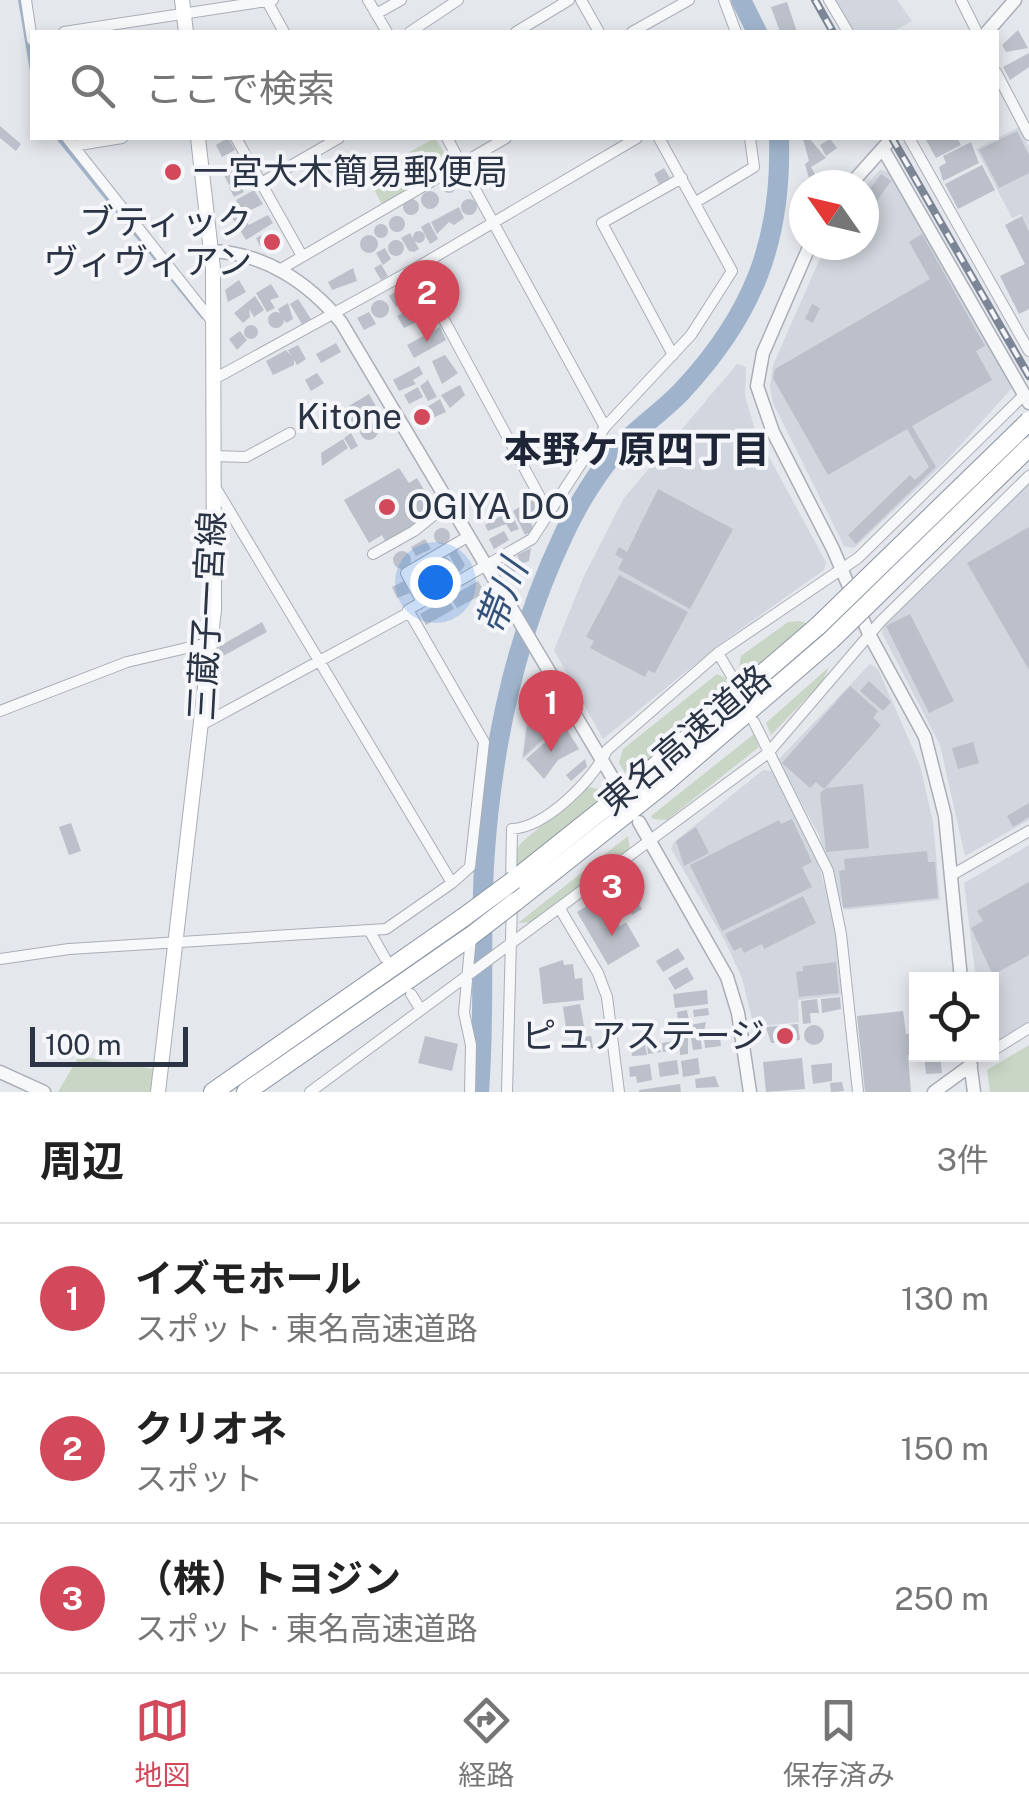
<!DOCTYPE html>
<html lang="ja">
<head>
<meta charset="utf-8">
<style>
  :root { --surface:#fff; --page:#f6f6f6; --text:#222; --muted:#767676; --line:#e0e0e0; --accent:#d1495b }
  body { margin:0; font-family:"Public Sans","Noto Sans JP",sans-serif; background:var(--page); color:var(--text) }
  .controls { position:absolute; right:30px; bottom:30px; display:grid; overflow:hidden; border-radius:0px; box-shadow:0 5px 15px #0003 }
  .controls button { width:90px; height:90px; display:grid; place-items:center; padding:0; border:0; border-bottom:2px solid var(--line); background:var(--surface); color:var(--text); font:50px sans-serif }
  .compass { position:absolute; left:789px; top:170px; width:90px; height:90px; border-radius:50%; background:var(--surface); box-shadow:0 5px 15px #0003; rotate:304deg }
  .scale { position:absolute; left:30px; bottom:25px; width:158px; box-sizing:border-box; padding-left:10px; border:5px solid #2b3445; border-top:0; font-size:28px; line-height:35px; white-space:nowrap; color:#2b3445; -webkit-text-stroke:8px #f4f6f9; paint-order:stroke }
  .you { position:absolute; left:435px; top:582px; width:35px; height:35px; margin:-25px; border:8px solid #fff; border-radius:50%; background:#1a73e8; box-shadow:0 0 0 15px #1a73e833 }
  .badge { display:grid; place-items:center; width:65px; height:65px; border-radius:50%; background:var(--accent); color:#fff; font-size:32px; font-weight:700 }
  .pin { position:absolute; translate:-50% -82px; filter:drop-shadow(0 2px 5px #0008) }
  .pin::after { content:''; position:absolute; top:52px; width:35px; height:30px; background:inherit; clip-path:polygon(0 0,100% 0,50% 100%) }
  .list { margin:0; padding:0; list-style:none }
  h2 { display:flex; justify-content:space-between; align-items:center; height:130px; margin:0; padding:0 40px; font-size:42px }
  h2 small { font-size:32px; font-weight:400; color:var(--muted) }
  .list li { display:grid; grid-template-columns:65px 1fr auto; gap:30px; align-items:center; box-sizing:border-box; height:150px; padding:0 40px; border-top:2px solid var(--line) }
  .list b { display:block; font-size:38px; white-space:nowrap }
  .list p { margin:0; font-size:32px; white-space:nowrap; color:var(--muted) }
  .list em { font-size:32px; font-style:normal; color:var(--muted) }
  .icon { flex:none; width:55px; height:55px; fill:none; stroke:currentColor; stroke-width:2; stroke-linecap:round; stroke-linejoin:round }
  .map { position:relative; flex:none; width:1029px; height:1092px; overflow:hidden }
  .search { position:absolute; background:var(--surface); box-shadow:0 5px 15px #0003; left:30px; right:30px; top:30px; height:110px; display:flex; align-items:center; gap:25px; box-sizing:border-box; padding:0 35px; border-radius:0px; color:var(--muted); font-size:38px }
  .sheet { height:580px; background:var(--surface) }
  nav { display:flex; justify-content:space-around; align-items:center; box-sizing:border-box; height:140px; border-top:2px solid var(--line); background:var(--surface); font-size:28px; color:var(--muted) }
  nav a { display:grid; justify-items:center; gap:5px }
  nav .on { color:var(--accent) }
  .map>svg:first-child { display:block }
  .built { fill:#d2d6de }
  .green { fill:#c9d6c5 }
  .lines { fill:none; stroke-linecap:round; stroke-linejoin:round }
  .stream { stroke:#9fb4cc; stroke-width:4 }
  .river { stroke:#9fb4cc; stroke-width:20 }
  .building { fill:#bbc0ca }
  .minor-casing { stroke:#a9aeb7; stroke-width:12 }
  .tertiary-casing { stroke:#a9aeb7; stroke-width:15 }
  .secondary-casing { stroke:#a9aeb7; stroke-width:16 }
  .motorway-casing { stroke:#8b94a3; stroke-width:20 }
  .minor { stroke:#f7f8fa; stroke-width:10 }
  .tertiary { stroke:#f7f8fa; stroke-width:12 }
  .secondary { stroke:#fff; stroke-width:14 }
  .motorway { stroke:#fff; stroke-width:18 }
  .rail-casing { stroke:#7d8696; stroke-width:8 }
  .rail { stroke:#f4f6f9; stroke-width:4; stroke-dasharray:11; stroke-linecap:butt }
  .motorway-bridge-casing { stroke:#8b94a3; stroke-width:20; stroke-linecap:butt }
  .motorway-bridge { stroke:#fff; stroke-width:18 }
  .poi-dot { fill:#d1495b; stroke:#f4f6f9; stroke-width:4 }
  .labels { text-anchor:middle; stroke-width:8; stroke-linejoin:round; paint-order:stroke }
  .poi-label { font-size:35px; fill:#2b3445; stroke:#f4f6f9; text-anchor:end }
  .street-label { font-size:35px; fill:#2b3445; stroke:#f4f6f9 }
  .neighbourhood-label { font-size:38px; font-weight:bold; fill:#1d2536; stroke:#f4f6f9 }
  .water-label { font-size:38px; font-style:italic; fill:#34527a; stroke:#f4f6f9 }
</style>
</head>
<body>
<div class="map">
<svg width="1029" height="1092" viewBox="0 0 1029 1092">
  <rect width="100%" height="100%" fill="#e4e7ec"/>
  <!-- built -->
  <path class="built" d="M835,0H897L912,21L892,32H854Z
    M1019,127L1029,147V229L1021,214L1012,218L976,149Z
    M880,170L889,172L1013,387L945,462L854,548L844,546L773,403L770,386L773,365L826,245H864V188Z
    M737,364L746,367L745,396L756,433L826,562L824,570L725,640L603,739L554,650L584,576L624,498Z
    M1029,482V820L965,856L940,745L882,633L884,625Z
    M870,664L878,669L920,765L933,822L940,900L844,910L819,835L778,760Z
    M539,678L565,723L522,760L526,725Z
    M763,770L772,771L817,860L835,921L843,995L798,1000L799,1022L754,1027L742,978L725,941L671,849L674,842Z
    M1029,845V1021L992,1044V979H976L964,883Z"/>
  <!-- green -->
  <path class="green" d="M435,138L452,165L382,204L366,176Z
    M799,621L811,624L746,682L739,667L741,656L788,622Z
    M829,667L822,682L771,735L766,723Z
    M717,674L725,678L733,693L629,779L619,763L623,749Z
    M754,734L759,747L667,820L653,819L651,816Z
    M588,787L599,789L605,798L515,868L516,850L522,842Z
    M628,836L630,850L535,922L518,923Z
    M1029,1045V1092H990L987,1070Z
    M79,1056L153,1069L151,1092H58Z"/>
  <g class="lines">
    <!-- stream -->
    <path class="stream" d="M20,0L32,71
      M58,138L203,317"/>
    <!-- river -->
    <path class="river" d="M741,0L757,32
      M479,1092C485,1016 480,941 484,865C491,751 514,639 563,536C576,507 599,469 620,447C639,427 663,411 682,391C753,315 782,241 779,138"/>
  </g>
  <!-- building -->
  <path class="building" d="M787,2L797,32H780L771,7Z
    M1018,30L1028,48L1006,52L1002,45Z
    M1029,53V67L1010,80L1003,67Z
    M0,126L21,144L16,151L0,138Z
    M1017,131L1029,155V173L999,188L979,150Z
    M228,138L235,150L222,157L216,145Z
    M809,138L826,158L811,167L821,185L803,182L809,178L805,164L809,161L803,139Z
    M925,138H957L961,145L936,158Z
    M830,139L837,148L826,156L820,145Z
    M971,142L979,163L943,181L939,167L946,163L943,156Z
    M982,165L995,190L958,209L945,184Z
    M179,167L181,173L166,177L164,171Z
    M664,168L670,178L659,184L654,174Z
    M232,171L237,180L229,185L224,175Z
    M881,174L891,181L864,219V197Z
    M442 186a7 7 0 1 1 14 0a7 7 0 1 1-14 0Z
    M238,182L244,192L234,197L229,187Z
    M254,190L263,204L243,214L236,200Z
    M421 200a9 9 0 1 1 18 0a9 9 0 1 1-18 0Z
    M461 207a8 8 0 1 1 16 0a8 8 0 1 1-16 0Z
    M403 207a8 8 0 1 1 16 0a8 8 0 1 1-16 0Z
    M237,206L249,225L268,215L273,223L246,240L228,211Z
    M459,207L464,218L454,225L449,222L437,234L431,222Z
    M1022,216L1029,231V309L1019,314L1000,276L1025,264L1005,225Z
    M389 224a8 8 0 1 1 16 0a8 8 0 1 1-16 0Z
    M429,222L438,239L430,244L421,227Z
    M374 231a7 7 0 1 1 14 0a7 7 0 1 1-14 0Z
    M413 237a6 6 0 1 1 12 0a6 6 0 1 1-12 0Z
    M270,231L276,242L260,246L256,238Z
    M410,233L419,249L414,252L409,251L401,238Z
    M922,234L985,346L976,351L992,380L912,426L936,467L856,544L848,535L910,475L915,480L929,467L907,429L828,475L773,378L775,369L930,279L909,242Z
    M360 244a9 9 0 1 1 18 0a9 9 0 1 1-18 0Z
    M388 248a8 8 0 1 1 16 0a8 8 0 1 1-16 0Z
    M385,248L391,259L383,265L376,253Z
    M381,264L388,276L381,280L374,268Z
    M353,268L357,281L332,290L328,282Z
    M239,280L246,292L228,302L225,290Z
    M405 291a8 8 0 1 1 16 0a8 8 0 1 1-16 0Z
    M271,284L279,297L270,300L275,308L267,312L256,293Z
    M401,288L407,301L396,307L389,296Z
    M255,296L264,310L254,317L249,309L250,317L243,323L234,313Z
    M298,299L311,319L302,324L290,304Z
    M371 309a9 9 0 1 1 18 0a9 9 0 1 1-18 0Z
    M288,303L293,319L286,323L278,309Z
    M812,304L820,308L813,323L805,319Z
    M412,308L418,321L404,328L397,316Z
    M369,312L376,324L364,330L357,318Z
    M268 320a8 8 0 1 1 16 0a8 8 0 1 1-16 0Z
    M244 332a7 7 0 1 1 14 0a7 7 0 1 1-14 0Z
    M440,327L446,340L414,358L407,345Z
    M240,331L247,340L237,350L229,339Z
    M336,343L341,352L321,363L316,354Z
    M298,345L306,359L297,365L294,360V365L273,375L266,361L286,350L291,356L288,350Z
    M445,355L458,373L442,384L432,361Z
    M419,366L423,374L413,380L416,384L399,391L393,380Z
    M317,373L324,383L311,391L305,380Z
    M428,380L437,397L428,401L420,386Z
    M460,385L465,395L450,408L441,395Z
    M418,387L423,397L409,404L404,395Z
    M369,394L377,408L340,429L332,416Z
    M440,399L446,412L421,423L416,414Z
    M360 431a9 9 0 1 1 18 0a9 9 0 1 1-18 0Z
    M351,433L358,446L351,450L344,438Z
    M343,439L348,448L322,466L321,453Z
    M399,468L409,483L417,478L429,498L427,508L411,518L415,524L385,541L382,535L369,543L344,500Z
    M658,489L733,529L690,609L618,569L623,559L615,555L619,547L627,552Z
    M533,499L539,510L527,517L535,530L525,535L513,511Z
    M510,511L519,529L511,532L506,524L488,531L485,525Z
    M1029,527V670L967,563Z
    M434 536a8 8 0 1 1 16 0a8 8 0 1 1-16 0Z
    M504,531L509,540L494,549L489,539Z
    M425,539L431,549L416,556L411,547Z
    M531,548L529,561L521,564L517,555Z
    M456,549L465,565L459,573L448,553Z
    M393 560a9 9 0 1 1 18 0a9 9 0 1 1-18 0Z
    M515,556L521,568L509,575L503,565Z
    M437 564a7 7 0 1 1 14 0a7 7 0 1 1-14 0Z
    M433,563L442,577L432,583L423,569Z
    M422,570L429,583L419,586L413,576Z
    M619,575L688,612L655,673L648,670L645,677L590,648L594,641L586,637Z
    M404,581L410,593L397,598L392,587Z
    M478,581L485,593L457,608L450,597Z
    M448,598L454,609L426,625L420,614Z
    M910,614L954,701L929,713L886,626Z
    M262,622L267,632L223,656L218,647Z
    M869,681L891,702L883,711L860,691Z
    M542,685L546,692L540,704L533,702L535,689Z
    M850,686L878,711L873,718L881,725L824,789L816,782L810,788L782,763Z
    M553,711L563,721L523,757L527,727L543,713L547,717Z
    M564,725L579,749L558,760L544,779L526,759Z
    M973,742L979,763L958,769L952,748Z
    M585,759L587,767L571,781L566,775Z
    M863,784L869,848L826,852L820,793L826,788Z
    M1029,803V817L1013,827L1007,816Z
    M792,819L812,862L802,867L812,887L722,931L690,865L779,820L781,824Z
    M71,823L81,851L69,855L59,827Z
    M696,827L709,853L684,866L676,841Z
    M927,851L928,862H935L938,898L843,908L839,871L845,870L844,859Z
    M1029,882V955L993,975L971,928L983,921L977,911Z
    M629,889L642,909L632,915L619,895Z
    M603,896L620,926L626,922L640,946L608,965L577,912Z
    M803,896L816,923L764,949L762,944L744,953L741,947L734,951L725,934Z
    M678,948L685,959L663,972L656,961Z
    M563,960L564,965L573,964L575,979L582,978L584,1000L543,1004L539,968Z
    M836,962L839,993L799,997L796,972L803,971V966Z
    M687,967L694,979L675,990L668,978Z
    M707,990L708,1004L675,1008L673,994Z
    M840,997L841,1009L822,1013L821,999Z
    M817,999L819,1013H810L811,1023L803,1024L801,1001Z
    M580,1004L584,1026L566,1028L563,1007Z
    M708,1008L709,1015L694,1017L693,1010Z
    M687,1010L689,1021L678,1023L677,1012Z
    M903,1011L906,1034L916,1033V1054L908,1055L911,1092H865L857,1016Z
    M706,1022L704,1032L680,1034L679,1027Z
    M798,1024L800,1040L771,1043L766,1027Z
    M804 1035a10 10 0 1 1 20 0a10 10 0 1 1-20 0Z
    M700,1035L702,1049L693,1050L691,1038Z
    M425,1036L458,1044L452,1071L418,1063Z
    M591,1036L593,1048L581,1050L580,1038Z
    M688,1037V1054L680,1055L679,1038Z
    M720,1037L721,1046L705,1048L704,1039Z
    M675,1041L676,1050L663,1052L662,1043Z
    M658,1044L661,1052L648,1054L647,1045Z
    M645,1045L647,1055L632,1056L631,1047Z
    M924,1054H940L942,1073L926,1074Z
    M698,1058L700,1074L683,1077L681,1061Z
    M802,1058L805,1089L766,1092L763,1062Z
    M677,1060L679,1074L660,1077L658,1063Z
    M832,1063V1081L813,1084L811,1065Z
    M650,1064L652,1080L637,1083L636,1076L630,1077L629,1067Z
    M715,1076L719,1087L696,1088L695,1079Z
    M842,1082L844,1091L831,1092L830,1083Z
    M680,1084L681,1092H639V1090Z"/>
  <g class="lines">
    <!-- minor casing -->
    <g class="minor-casing">
      <path id="minor" d="M26,0L32,40
        M368,0L387,32
        M581,0L599,32
        M724,0L736,32
        M829,0L848,32
        M961,0L977,32
        M267,1L284,32
        M376,14L401,0
        M64,32L273,0
        M410,32L458,0
        M516,32L569,0
        M632,32L689,0
        M996,72L1029,135
        M67,138L212,321
        M236,138L302,256
        M447,138L605,427
        M909,138L1029,351
        M73,146L122,138
        M261,183L339,138
        M696,202L754,167L750,138
        M416,268L548,512
        M281,269L506,138
        M673,355L602,223L682,178
        M216,378L416,268L637,138
        M213,456L246,457L290,433
        M373,554L414,531L449,503
        M422,602L406,573L469,536
        M718,653L734,680
        M0,711L127,662L212,642
        M754,722L828,871L841,934L858,1092
        M203,724L410,612
        M950,876L1029,831
        M452,883L470,867L484,742L408,610L532,539L605,427L691,335L732,271L659,138
        M511,885L512,829C546,827 592,781 607,750L718,653L858,558L1024,395
        M560,909L598,973L607,997L619,1092
        M369,930L385,958
        M0,959L69,949L386,929L452,883L214,485
        M411,994L421,1010
        M992,1051L1029,1028
        M310,1092L768,753L881,621L1029,476
        M470,1092L471,1045L464,1013L471,937
        M507,1092L512,902"/>
    </g>
    <!-- tertiary casing -->
    <g class="tertiary-casing">
      <path id="tertiary" d="M987,32L1015,0
        M883,149L1029,403
        M850,185L892,138
        M810,245L763,353L757,386L773,432L833,549L869,634L925,737L945,816L961,979
        M211,251C264,253 308,282 341,322L618,787
        M639,822L727,977L738,1013L750,1092
        M969,1054L974,1092
        M0,1072L44,1092
        M934,1092L971,1065"/>
    </g>
    <!-- secondary casing -->
    <g class="secondary-casing">
      <path id="secondary" d="M182,0L186,32
        M158,1092L214,610L213,269L198,138"/>
    </g>
    <!-- motorway casing -->
    <g class="motorway-casing">
      <path id="motorway" d="M514,880L637,782L819,625
        M515,902L664,784L831,640
        M213,1092L464,917
        M246,1092L471,936"/>
    </g>
    <!-- minor -->
    <use href="#minor" class="minor"/>
    <!-- tertiary -->
    <use href="#tertiary" class="tertiary"/>
    <!-- secondary -->
    <use href="#secondary" class="secondary"/>
    <!-- motorway -->
    <use href="#motorway" class="motorway"/>
    <!-- rail casing -->
    <g class="rail-casing">
      <path id="rail" d="M815,0L833,32
        M892,138L1029,376"/>
    </g>
    <!-- rail -->
    <use href="#rail" class="rail"/>
    <!-- motorway-bridge casing -->
    <g class="motorway-bridge-casing">
      <path id="motorway-bridge" d="M819,625L1029,421
        M831,640L1029,447
        M464,917L514,880
        M471,936L515,902"/>
    </g>
    <!-- motorway-bridge -->
    <use href="#motorway-bridge" class="motorway-bridge"/>
  </g>
  <!-- markers -->
  <g class="poi-dot">
    <circle cx="173" cy="172" r="10"/>
    <circle cx="272" cy="242" r="10"/>
    <circle cx="422" cy="417" r="10"/>
    <circle cx="387" cy="507" r="10"/>
    <circle cx="785" cy="1036" r="10"/>
  </g>
  <g class="labels">
    <!-- poi labels -->
    <g class="poi-label">
      <text x="193" y="184" text-anchor="start">一宮大木簡易郵便局</text>
      <text x="252" y="234">ブティック<tspan x="252" dy="40">ヴィヴィアン</tspan></text>
      <text x="402" y="429">Kitone</text>
      <text x="407" y="519" text-anchor="start">OGIYA DO</text>
      <text x="765" y="1048">ピュアステージ</text>
    </g>
    <!-- street labels -->
    <g class="street-label">
      <text transform="translate(207 616) rotate(-87)" y="12">三蔵子一宮線</text>
      <text transform="translate(685 740) rotate(-40)" y="12">東名高速道路</text>
    </g>
    <!-- neighbourhood labels -->
    <g class="neighbourhood-label">
      <text x="637" y="463">本野ケ原四丁目</text>
    </g>
    <!-- water labels -->
    <g class="water-label">
      <text transform="translate(502 597) rotate(-69)" y="13">帯川</text>
    </g>
  </g>
</svg>
<div class="controls">
<button><svg class="icon" aria-label="locate" viewBox="0 0 24 24"><circle cx="12" cy="12" r="6"/><path d="M12 2v4M12 18v4M2 12h4M18 12h4"/></svg></button>
</div>
<svg class="compass" viewBox="-18 -18 36 36"><path d="M0-13l5 13h-10z" fill="#e53935"/><path d="M0 13l5-13h-10z" fill="#767676"/></svg>
<div class="scale">100 m</div>
<div class="you"></div>
<div class="pin badge" style="left:551px;top:752px">1</div>
<div class="pin badge" style="left:427px;top:342px">2</div>
<div class="pin badge" style="left:612px;top:936px">3</div>
<div class="search"><svg class="icon" aria-label="search" viewBox="0 0 24 24"><circle cx="10" cy="10" r="6"/><path d="M15 15l6 6"/></svg>ここで検索</div>
</div>
<section class="sheet">
<h2>周辺<small>3件</small></h2>
<ul class="list">
<li><span class="badge">1</span><div><b>イズモホール</b><p>スポット · 東名高速道路</p></div><em>130 m</em></li>
<li><span class="badge">2</span><div><b>クリオネ</b><p>スポット</p></div><em>150 m</em></li>
<li><span class="badge">3</span><div><b>（株）トヨジン</b><p>スポット · 東名高速道路</p></div><em>250 m</em></li>
</ul>
</section>
<nav>
<a class="on"><svg class="icon" aria-label="map" viewBox="0 0 24 24"><path d="M3 6l6-2 6 2 6-2v14l-6 2-6-2-6 2zM9 4v14M15 6v14"/></svg>地図</a>
<a><svg class="icon" aria-label="directions" viewBox="0 0 24 24"><path d="M12 3l9 9-9 9-9-9zM9 14v-3h6M13 9l2 2-2 2"/></svg>経路</a>
<a><svg class="icon" aria-label="saved" viewBox="0 0 24 24"><path d="M7 4h10v16l-5-4-5 4z"/></svg>保存済み</a>
</nav>
</body>
</html>
